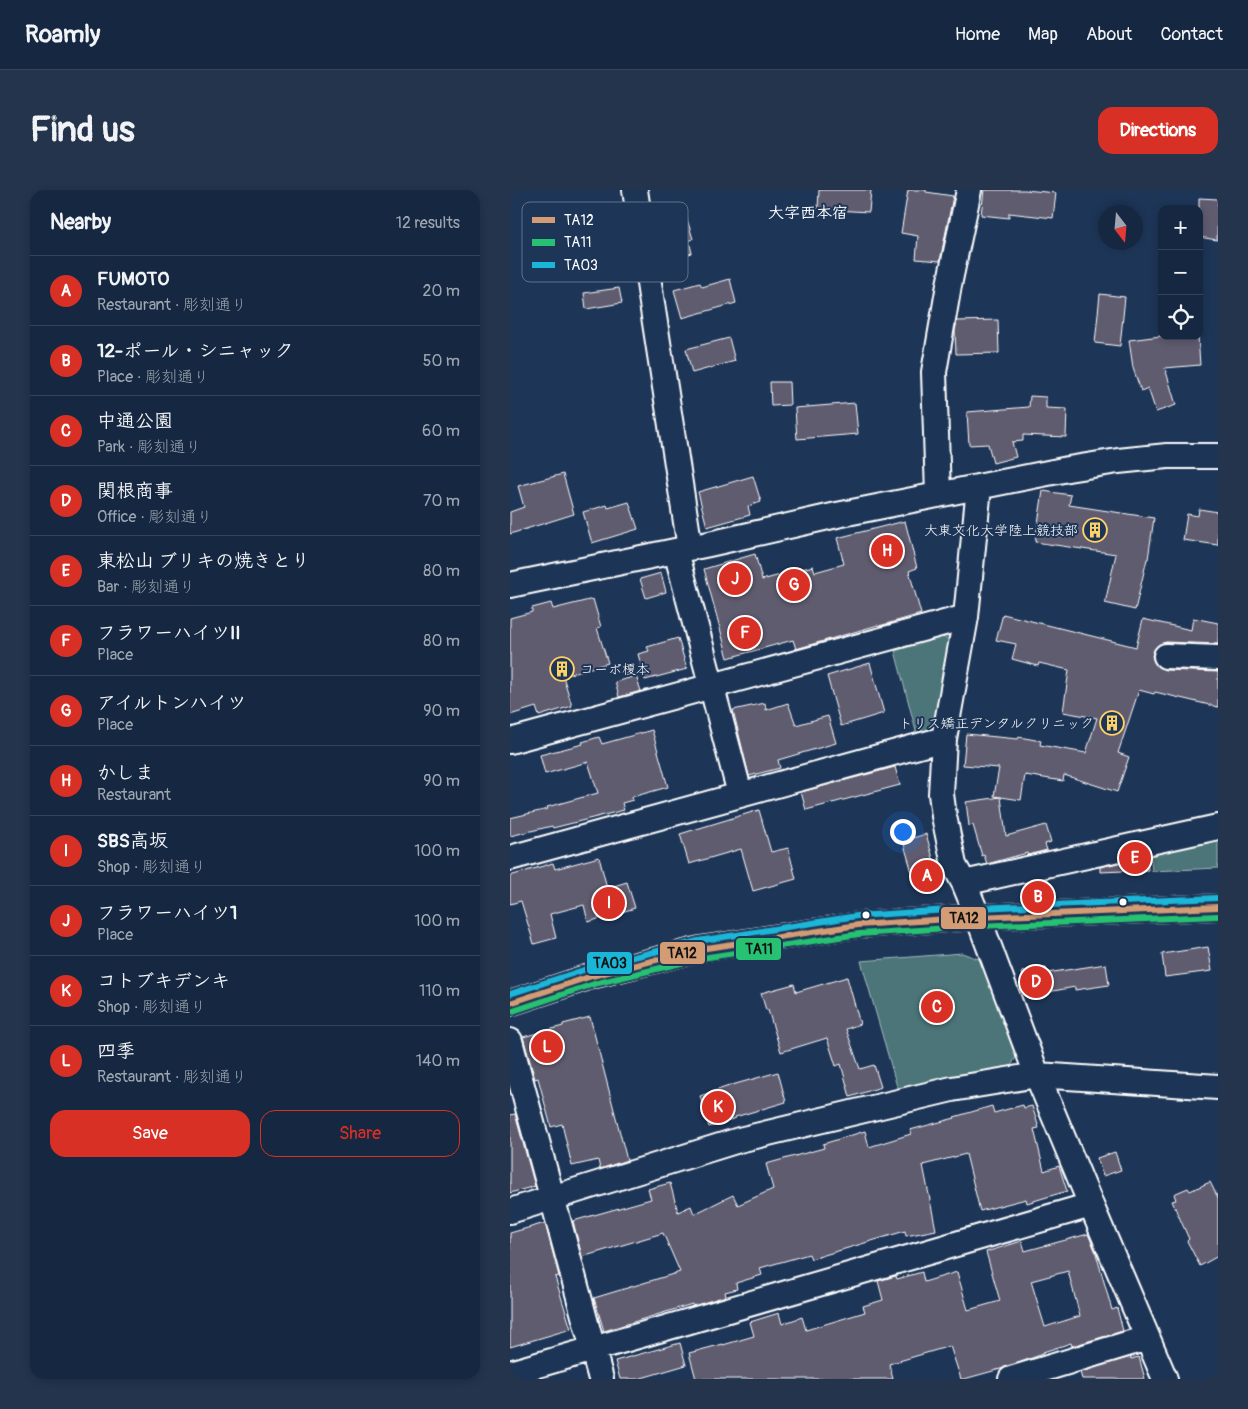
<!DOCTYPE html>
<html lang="en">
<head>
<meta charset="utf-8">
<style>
  :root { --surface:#162841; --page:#23344c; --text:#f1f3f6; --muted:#9ea6b1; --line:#35445a; --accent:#d93025 }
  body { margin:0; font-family:Pangolin,"Klee One",sans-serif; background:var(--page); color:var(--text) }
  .controls { position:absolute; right:15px; top:15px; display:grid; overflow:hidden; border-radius:10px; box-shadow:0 2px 8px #0003 }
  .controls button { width:45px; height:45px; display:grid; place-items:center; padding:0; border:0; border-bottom:1px solid var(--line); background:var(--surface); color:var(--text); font:25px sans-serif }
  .compass { position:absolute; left:588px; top:15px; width:45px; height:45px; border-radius:50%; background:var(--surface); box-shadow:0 2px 8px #0003; rotate:164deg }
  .you { position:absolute; left:392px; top:641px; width:18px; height:18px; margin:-12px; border:4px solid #fff; border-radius:50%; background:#1a73e8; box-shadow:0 0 0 8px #1a73e833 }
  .badge { display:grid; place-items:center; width:32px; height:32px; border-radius:50%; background:var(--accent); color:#fff; font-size:16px; font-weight:700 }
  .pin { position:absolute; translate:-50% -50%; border:2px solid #fff; box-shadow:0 1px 5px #0006 }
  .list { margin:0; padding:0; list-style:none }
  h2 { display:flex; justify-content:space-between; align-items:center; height:65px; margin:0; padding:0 20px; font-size:21px }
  h2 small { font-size:16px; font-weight:400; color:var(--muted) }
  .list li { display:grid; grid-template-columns:32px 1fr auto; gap:15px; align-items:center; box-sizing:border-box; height:70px; padding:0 20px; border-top:1px solid var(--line) }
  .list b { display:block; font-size:19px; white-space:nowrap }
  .list p { margin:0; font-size:16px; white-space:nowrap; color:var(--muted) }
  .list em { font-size:16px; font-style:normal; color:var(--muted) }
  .actions { display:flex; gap:10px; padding:15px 20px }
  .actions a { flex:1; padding:11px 0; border:1px solid var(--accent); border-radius:15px; text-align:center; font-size:18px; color:var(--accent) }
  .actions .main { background:var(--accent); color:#fff }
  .icon { flex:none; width:28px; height:28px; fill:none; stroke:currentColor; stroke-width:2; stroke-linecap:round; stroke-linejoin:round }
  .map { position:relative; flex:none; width:708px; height:1189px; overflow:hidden; border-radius:15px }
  header { display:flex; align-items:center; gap:30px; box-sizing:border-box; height:70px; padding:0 25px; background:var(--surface); border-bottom:1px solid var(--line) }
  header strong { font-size:24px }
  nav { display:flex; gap:28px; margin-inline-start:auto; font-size:18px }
  .intro { display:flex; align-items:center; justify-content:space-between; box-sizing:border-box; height:120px; padding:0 30px }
  h1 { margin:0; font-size:35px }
  .button { padding:12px 22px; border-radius:15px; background:var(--accent); color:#fff; font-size:18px; font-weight:700 }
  main { display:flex; gap:30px; padding:0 30px }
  aside { flex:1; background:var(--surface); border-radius:15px; box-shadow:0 2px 8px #0003 }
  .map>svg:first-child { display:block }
  .green { fill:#4b7479; stroke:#a5babc }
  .building { fill:#605c70; stroke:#fff; fill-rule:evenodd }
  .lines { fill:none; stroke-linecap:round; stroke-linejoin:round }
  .minor-casing { stroke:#fff; stroke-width:28 }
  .minor { stroke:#1d3557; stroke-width:24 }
  .bus-1-casing { stroke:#1d3557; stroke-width:10 }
  .bus-2-casing { stroke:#1d3557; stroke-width:10 }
  .bus-3-casing { stroke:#1d3557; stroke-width:10 }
  .bus-1 { stroke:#d39c74; stroke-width:6 }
  .bus-2 { stroke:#26c172; stroke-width:6 }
  .bus-3 { stroke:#1ab6d8; stroke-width:6 }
  .bus-dot { fill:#fff; stroke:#1d3557; stroke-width:2 }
  .labels { text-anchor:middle; stroke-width:4; stroke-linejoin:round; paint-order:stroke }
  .poi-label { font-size:14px; fill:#fff; stroke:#1d3557; text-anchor:end }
  .quarter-label { font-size:16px; font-weight:bold; fill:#fff; stroke:#1d3557 }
  .key { fill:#1d3557; stroke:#617289; stroke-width:1 }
  .key-label { font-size:14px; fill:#fff }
  .line-badge { stroke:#1d3557; stroke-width:2 }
  .pale-badge-label { font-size:14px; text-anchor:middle; font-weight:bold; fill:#111 }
</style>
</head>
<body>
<header>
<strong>Roamly</strong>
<nav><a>Home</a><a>Map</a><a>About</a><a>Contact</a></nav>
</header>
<div class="intro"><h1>Find us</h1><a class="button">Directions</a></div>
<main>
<aside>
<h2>Nearby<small>12 results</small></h2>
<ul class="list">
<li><span class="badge">A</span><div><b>FUMOTO</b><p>Restaurant · 彫刻通り</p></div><em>20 m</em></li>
<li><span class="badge">B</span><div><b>12-ポール・シニャック</b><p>Place · 彫刻通り</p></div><em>50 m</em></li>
<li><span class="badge">C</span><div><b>中通公園</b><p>Park · 彫刻通り</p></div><em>60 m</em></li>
<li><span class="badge">D</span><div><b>関根商事</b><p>Office · 彫刻通り</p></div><em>70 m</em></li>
<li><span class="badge">E</span><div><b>東松山 ブリキの焼きとり</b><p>Bar · 彫刻通り</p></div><em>80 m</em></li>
<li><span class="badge">F</span><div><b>フラワーハイツII</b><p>Place</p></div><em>80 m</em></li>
<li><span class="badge">G</span><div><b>アイルトンハイツ</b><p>Place</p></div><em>90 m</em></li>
<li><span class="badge">H</span><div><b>かしま</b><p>Restaurant</p></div><em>90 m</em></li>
<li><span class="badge">I</span><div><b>SBS高坂</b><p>Shop · 彫刻通り</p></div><em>100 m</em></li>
<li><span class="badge">J</span><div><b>フラワーハイツ1</b><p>Place</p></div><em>100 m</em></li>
<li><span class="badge">K</span><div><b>コトブキデンキ</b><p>Shop · 彫刻通り</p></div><em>110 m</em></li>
<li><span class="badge">L</span><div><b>四季</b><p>Restaurant · 彫刻通り</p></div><em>140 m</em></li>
</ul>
<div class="actions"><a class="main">Save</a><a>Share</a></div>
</aside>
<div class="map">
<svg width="708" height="1189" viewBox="0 0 708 1189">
  <rect width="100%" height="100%" fill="#1d3557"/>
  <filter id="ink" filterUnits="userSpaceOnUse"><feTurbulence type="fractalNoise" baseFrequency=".02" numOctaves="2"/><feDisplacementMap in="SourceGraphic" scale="10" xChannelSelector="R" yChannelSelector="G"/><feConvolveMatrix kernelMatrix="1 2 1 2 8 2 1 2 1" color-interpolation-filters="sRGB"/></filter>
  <g filter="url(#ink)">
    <!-- green -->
    <path class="green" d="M431,447L441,449L422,540L407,545L385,461Z
      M708,648V678L642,681L640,663Z
      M452,763L471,770L508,863L501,876L388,900L351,771Z"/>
    <!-- building -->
    <path class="building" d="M309,0H361L359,22L308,19Z
      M398,0H416V2L443,6L430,71L406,69L408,46L391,43Z
      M474,0H515L546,3L543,28L499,23V28L471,25Z
      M689,8L708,9L707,50L689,47Z
      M176,26L183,49L179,51L182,63L158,70L150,44L157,42L155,37L159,36L157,31Z
      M220,89L226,113L172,128L164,100L190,93L192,97Z
      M109,98L112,113L76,119L74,103Z
      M590,104L615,107L610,156L585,153Z
      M488,130L489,163L446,164L445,141L447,131Z
      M651,146H688L690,175L655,178L666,215L646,222L638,198L631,201L623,178L619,150Z
      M219,148L225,171L182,183L176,159Z
      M260,192H279L280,215L261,216Z
      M520,206L536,207V218L557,219L556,247L513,245V251L502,252L506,267L483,273L478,254L459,255L457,222L519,217Z
      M345,213L348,244L287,249L285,218Z
      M53,284L64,324L0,344V322L14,317L8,296Z
      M243,286L251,312L238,316L240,325L197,337L188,302Z
      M533,301L561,305L559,315L644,328L638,369H637L625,420L595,413L606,364L525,352Z
      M119,312L128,339L82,353L73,322L97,315L98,318Z
      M689,319L708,322V355L673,350L677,324L688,326Z
      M395,331L407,378L399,381L411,424L369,436L368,435L286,459L283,450L218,468L194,379L245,364L252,390L303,376L305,382L334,374L327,348Z
      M151,383L156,402L136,408L130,389Z
      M83,409L91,437L87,438L98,473L53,486L62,516L29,526L26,517L0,525V428L22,422V418L41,413L43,419Z
      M493,424L626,457L633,429L681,440L683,428L708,433V454L656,452L650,454L645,458L642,466L644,472L648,477L655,480L708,482V517L645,502L644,504L629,500L608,563L619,567L607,602L554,585L553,591L515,585L511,610L484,606L489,578L453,575L456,544L508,549L509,547L531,551L530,555L576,563L587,528L553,522L559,480L529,473L528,476L502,469L506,454L486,450Z
      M168,448L177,479L135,490L128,464L139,461L137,457Z
      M360,473L374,523L331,536L317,486Z
      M126,486L131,501L109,507L105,492Z
      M255,513L256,520L278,513L286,535L318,526L326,553L268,570L270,578L239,586L223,520Z
      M142,540L158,597L122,607L123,610L112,613L114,620L43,638L42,636L0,646V628L38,619L37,617L88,603L78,572L35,584L30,565L73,554L72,552L89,547L92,554Z
      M385,577L390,595L296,620L291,602Z
      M491,607L496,646L536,635L541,652L535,654L537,660L518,665L517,663L477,674L474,665L472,666L463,635L459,636L456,612Z
      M249,620L261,662L278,658L286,689L243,701L231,659L179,674L170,644Z
      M416,644L429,689L410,694L408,688L404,689L393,651Z
      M89,667L97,698L117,692L125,718L78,732L74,715L40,724L46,748L24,754L11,711L0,714V686L43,673L45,679Z
      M637,667L638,680L590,682V677Z
      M698,757L702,781L655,787L652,764Z
      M596,774L599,795L565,800V797L516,806L512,782L536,778L537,783Z
      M337,787L350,834L336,839L350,879L364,875L371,897L340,907L331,874L326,876L317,848L271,862L258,820H256L251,803L284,794L286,802Z
      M80,827L117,970L90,979L88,970L62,976L52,934L41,937L28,888L25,889L13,847L53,836V834Z
      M268,882L276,912L225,927L226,928L199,937L190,906L222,895Z
      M513,915L514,918L522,916L529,938L524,939L534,981L549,976L557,1001L517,1013L516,1009L470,1021L456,964L413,975L426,1040L396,1046L395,1041L301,1069L299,1064L250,1078L252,1085L226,1093L227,1099L215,1102L216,1106L183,1116L182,1114L94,1141L84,1108L170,1082L153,1043L72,1067L63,1031L141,1009L138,999L160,993L168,1022L181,1016L184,1024L223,1005L228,1015L263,999L256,974L314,958L313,954L355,941L359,957L401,944L400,940L445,928L444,927L482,916L484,923Z
      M5,924L25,996L0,1003V925Z
      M605,962L611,980L593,986L587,968Z
      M700,992L708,1008V1066L690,1076L677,1051L679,1049L662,1011L666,1010L664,1004L678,998L680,1001Z
      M35,1033L49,1086L45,1087L61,1139L0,1157V1043Z
      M578,1044L585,1060L602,1120L607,1118L613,1141L562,1156L561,1153L533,1162V1164L494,1178L454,1189H451L440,1156L379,1174L383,1189H186L179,1163L213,1154V1155L244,1146L240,1132L269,1123L272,1134L292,1127L296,1140L355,1122L353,1116L373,1110L368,1091L386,1086L387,1089L412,1082L414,1092L447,1082L458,1120L490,1111L476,1062L512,1051L515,1061ZM558,1081L570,1126L535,1137L521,1091Z
      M170,1153L176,1175L128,1189H110L105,1171Z
      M620,1167L621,1169L629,1167L635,1189H572L570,1182Z"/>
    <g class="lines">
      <!-- minor casing -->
      <g class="minor-casing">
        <path id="minor" d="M125,0L143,120L180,358
          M469,297L456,427L434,549L431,604L434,626L444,675L454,693L468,727L527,885L581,1015L655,1189
          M428,305L424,182L439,95L459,0
          M166,361L230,604
          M0,395L199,354L327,325L558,279L608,271L657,266H708
          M656,466L708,468
          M0,551L456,427
          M0,668L434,549
          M454,693L708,637
          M0,813L82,786L190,759L348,735L468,727L708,717
          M0,851L91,1189
          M0,1021L229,950L442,899L527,885L708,897
          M0,1183L581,1015
          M501,1189L637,1148"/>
      </g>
      <!-- minor -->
      <use href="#minor" class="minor"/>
      <!-- bus-1 casing -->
      <g class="bus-1-casing">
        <path id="bus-1" d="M0,813L82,786L190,759L348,735L468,727L708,717"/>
      </g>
      <!-- bus-2 casing -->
      <g class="bus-2-casing">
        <path id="bus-2" d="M3,821L84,794L192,768L349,744L468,736L708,726"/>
      </g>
      <!-- bus-3 casing -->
      <g class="bus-3-casing">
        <path id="bus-3" d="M0,804L80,778L188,751L347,726L468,718L708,708"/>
      </g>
      <!-- bus-1 -->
      <use href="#bus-1" class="bus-1"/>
      <!-- bus-2 -->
      <use href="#bus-2" class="bus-2"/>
      <!-- bus-3 -->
      <use href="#bus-3" class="bus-3"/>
    </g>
  </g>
  <!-- icons -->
  <defs>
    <g id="building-ring" transform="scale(1.25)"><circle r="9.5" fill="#1d3557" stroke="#ffd166" stroke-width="1.5"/><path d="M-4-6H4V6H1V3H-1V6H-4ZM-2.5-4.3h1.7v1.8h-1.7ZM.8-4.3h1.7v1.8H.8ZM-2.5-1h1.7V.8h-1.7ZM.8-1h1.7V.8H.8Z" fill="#ffd166"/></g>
  </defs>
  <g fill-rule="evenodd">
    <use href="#building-ring" x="585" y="340"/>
    <use href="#building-ring" x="52" y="479"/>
    <use href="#building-ring" x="602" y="533"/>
  </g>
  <!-- markers -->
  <g class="bus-dot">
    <circle cx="613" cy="712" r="4.5"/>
    <circle cx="356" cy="725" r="4.5"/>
  </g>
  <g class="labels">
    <!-- poi labels -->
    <g class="poi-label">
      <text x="568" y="345">大東文化大学陸上競技部</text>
      <text x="70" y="484" text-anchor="start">コーポ榎本</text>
      <text x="584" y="538">トリス矯正デンタルクリニック</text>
    </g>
    <!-- quarter labels -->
    <g class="quarter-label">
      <text x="298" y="28">大字西本宿</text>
    </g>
  </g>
  <!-- legend -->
  <rect x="12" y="12" width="166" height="80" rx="8" class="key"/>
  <rect x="22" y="27" width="23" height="6" fill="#d39c74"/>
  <rect x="22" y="49" width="23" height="7" fill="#26c172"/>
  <rect x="22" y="72" width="23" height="6" fill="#1ab6d8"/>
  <g class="key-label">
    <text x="54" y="35">TA12</text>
    <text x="54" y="57">TA11</text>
    <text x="54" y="80">TA03</text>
  </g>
  <g class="line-badge">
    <rect x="430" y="716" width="47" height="24" rx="5" fill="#d39c74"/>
    <rect x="225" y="747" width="47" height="24" rx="5" fill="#26c172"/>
    <rect x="149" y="751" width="47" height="24" rx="5" fill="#d39c74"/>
    <rect x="76" y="761" width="47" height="24" rx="5" fill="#1ab6d8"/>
  </g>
  <g class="pale-badge-label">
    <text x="454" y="733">TA12</text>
    <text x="249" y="764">TA11</text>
    <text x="172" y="768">TA12</text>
    <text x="100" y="778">TA03</text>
  </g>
</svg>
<div class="controls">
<button>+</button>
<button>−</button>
<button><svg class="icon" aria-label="locate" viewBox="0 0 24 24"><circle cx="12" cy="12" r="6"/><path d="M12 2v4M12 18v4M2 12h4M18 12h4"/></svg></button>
</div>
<svg class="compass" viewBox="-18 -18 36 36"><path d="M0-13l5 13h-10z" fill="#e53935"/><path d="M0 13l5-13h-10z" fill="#9ea6b1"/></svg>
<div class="you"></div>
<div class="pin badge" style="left:417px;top:686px">A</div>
<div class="pin badge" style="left:528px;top:707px">B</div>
<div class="pin badge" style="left:427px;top:817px">C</div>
<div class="pin badge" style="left:526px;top:792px">D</div>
<div class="pin badge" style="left:625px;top:668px">E</div>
<div class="pin badge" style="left:235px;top:443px">F</div>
<div class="pin badge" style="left:284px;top:395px">G</div>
<div class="pin badge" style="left:377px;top:361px">H</div>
<div class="pin badge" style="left:99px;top:713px">I</div>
<div class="pin badge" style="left:225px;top:389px">J</div>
<div class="pin badge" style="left:208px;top:917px">K</div>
<div class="pin badge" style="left:37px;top:857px">L</div>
</div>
</main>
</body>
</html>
